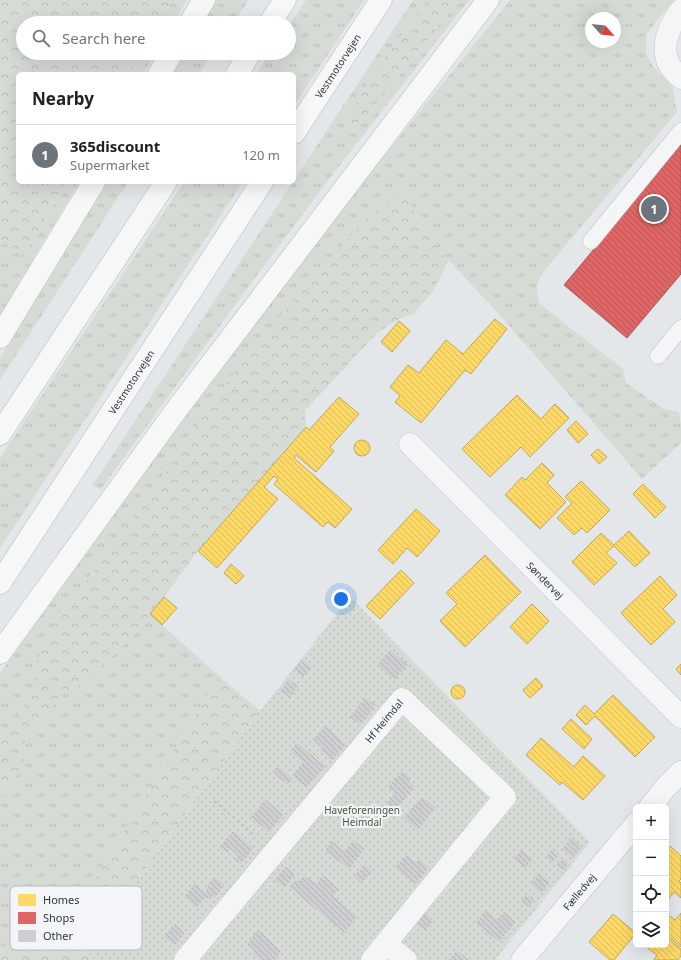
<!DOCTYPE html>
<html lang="en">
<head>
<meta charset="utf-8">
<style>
  :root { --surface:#fff; --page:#f2f2f2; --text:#202124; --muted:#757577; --line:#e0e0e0; --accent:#6d747c }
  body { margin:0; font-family:"Noto Sans",sans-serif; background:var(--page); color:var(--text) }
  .controls { position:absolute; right:12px; bottom:12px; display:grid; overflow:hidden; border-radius:6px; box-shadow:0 4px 16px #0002 }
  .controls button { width:36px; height:36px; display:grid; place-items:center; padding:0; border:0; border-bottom:1px solid var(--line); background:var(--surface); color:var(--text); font:20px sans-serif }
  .compass { position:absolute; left:585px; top:12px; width:36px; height:36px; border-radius:50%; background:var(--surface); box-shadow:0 4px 16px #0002; rotate:117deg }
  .you { position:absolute; left:341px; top:599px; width:14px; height:14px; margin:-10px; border:3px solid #fff; border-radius:50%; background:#1a73e8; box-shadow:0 0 0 6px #1a73e833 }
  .badge { display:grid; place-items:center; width:26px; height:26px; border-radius:50%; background:var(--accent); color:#fff; font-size:13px; font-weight:700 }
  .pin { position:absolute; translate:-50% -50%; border:2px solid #fff; box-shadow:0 1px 4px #0006 }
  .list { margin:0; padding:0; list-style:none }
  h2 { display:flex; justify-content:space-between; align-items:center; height:52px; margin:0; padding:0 16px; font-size:17px }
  h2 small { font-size:13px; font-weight:400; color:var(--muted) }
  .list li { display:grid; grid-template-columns:26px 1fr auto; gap:12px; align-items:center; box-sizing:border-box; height:60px; padding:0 16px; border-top:1px solid var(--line) }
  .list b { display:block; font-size:15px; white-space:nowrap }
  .list p { margin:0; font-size:13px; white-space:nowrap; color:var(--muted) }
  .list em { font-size:13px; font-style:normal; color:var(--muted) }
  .icon { flex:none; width:22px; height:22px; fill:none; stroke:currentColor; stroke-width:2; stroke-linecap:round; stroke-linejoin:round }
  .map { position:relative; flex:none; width:681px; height:960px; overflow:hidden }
  .search { position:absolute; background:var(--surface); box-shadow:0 4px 16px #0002; left:16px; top:16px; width:280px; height:44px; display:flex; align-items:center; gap:10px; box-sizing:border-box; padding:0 14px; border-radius:22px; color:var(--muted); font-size:15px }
  .panel { position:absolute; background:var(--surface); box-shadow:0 4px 16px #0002; left:16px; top:72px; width:280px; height:112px; border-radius:6px }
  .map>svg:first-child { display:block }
  .grass { fill:url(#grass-tufts); fill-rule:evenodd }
  .forest { fill:url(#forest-crowns) }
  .garden { fill:url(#garden-dots) }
  .homes { fill:url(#homes-back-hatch); stroke:#c0a85b }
  .shops { fill:url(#shops-back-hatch); stroke:#aa585b }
  .building { fill:url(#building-back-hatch) }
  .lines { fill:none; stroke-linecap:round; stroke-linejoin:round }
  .lane-casing { stroke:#c3c5c7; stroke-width:17 }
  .street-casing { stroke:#c3c5c7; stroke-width:23 }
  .highway-casing { stroke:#b7babd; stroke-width:23 }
  .path { stroke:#c5c7c9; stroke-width:2.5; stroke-dasharray:3 3; stroke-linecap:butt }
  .lane { stroke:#f4f5f6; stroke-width:16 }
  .street { stroke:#f4f5f6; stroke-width:22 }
  .highway { stroke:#f7f7f8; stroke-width:22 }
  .labels { text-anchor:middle; stroke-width:4; stroke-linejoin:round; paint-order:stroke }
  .street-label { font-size:10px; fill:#2d3641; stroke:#f3f5f8 }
  .park-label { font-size:10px; fill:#445b3b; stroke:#f3f5f8 }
  .key { fill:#f3f5f8; stroke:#b8bcc1; stroke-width:1 }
  .key-label { font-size:11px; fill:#2d3641 }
</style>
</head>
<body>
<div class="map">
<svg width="681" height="960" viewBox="0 0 681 960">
  <defs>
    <pattern id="grass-tufts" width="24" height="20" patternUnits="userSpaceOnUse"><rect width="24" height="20" fill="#d6dcd5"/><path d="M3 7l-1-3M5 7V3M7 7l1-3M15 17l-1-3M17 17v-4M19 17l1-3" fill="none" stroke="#b8bdb8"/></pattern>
    <pattern id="forest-crowns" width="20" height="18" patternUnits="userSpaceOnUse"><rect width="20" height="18" fill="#d6dcd5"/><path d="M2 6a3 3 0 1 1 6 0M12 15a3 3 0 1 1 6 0" fill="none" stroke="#b8bdb8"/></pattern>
    <pattern id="garden-dots" width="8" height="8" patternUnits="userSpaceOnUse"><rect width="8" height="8" fill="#d6dcd5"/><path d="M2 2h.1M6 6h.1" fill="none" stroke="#b8bdb8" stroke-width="1.8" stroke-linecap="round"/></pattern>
    <pattern id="homes-back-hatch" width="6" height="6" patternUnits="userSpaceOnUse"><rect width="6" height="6" fill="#ffd966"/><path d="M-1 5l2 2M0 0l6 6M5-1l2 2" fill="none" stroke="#dbbb5a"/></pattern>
    <pattern id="shops-back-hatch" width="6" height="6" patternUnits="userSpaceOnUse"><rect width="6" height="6" fill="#e06666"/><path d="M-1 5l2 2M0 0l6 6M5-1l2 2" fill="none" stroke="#b65556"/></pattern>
    <pattern id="building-back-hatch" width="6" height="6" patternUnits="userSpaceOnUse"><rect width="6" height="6" fill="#cdcfd1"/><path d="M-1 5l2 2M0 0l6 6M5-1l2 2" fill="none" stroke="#b0b2b5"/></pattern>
  </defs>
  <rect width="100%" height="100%" fill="#e4e7e9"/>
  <!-- grass -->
  <path class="grass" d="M172,0H187L173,23H159Z
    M215,0H249L233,23H201Z
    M306,0H364L294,106V74H256L270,53H289V25Z
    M413,0H427L380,64L348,116L350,126L364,120L459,0H469L336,170L243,294L101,489L92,486Z
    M510,0H674L647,33L646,53L652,65L673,88L677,112L545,270C536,284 535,288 540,304L623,369L626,383L664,409L679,412L681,427V443L642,479L499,314L440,251L402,192L324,264L231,376L138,512L53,625L37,684L6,735L0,738V673L172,435L261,316L371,172ZM591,18H615V42H591Z
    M142,53H156L143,74H129Z
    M183,53H213L199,74H171Z
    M66,182H79L0,315V239L23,257Z
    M106,182H128L0,380V358L52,274Z
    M184,182H243L0,548V458Z
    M150,614L219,676L71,918L19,923L0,955V801L23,764L25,740L61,695L82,684L103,665L135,634Z"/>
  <!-- forest -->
  <path class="forest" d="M0,0H172L159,23H23V53H142L129,74H18V182H66L23,257L0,239Z
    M427,0H459L364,120L350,126L348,116L380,64Z
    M402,192L440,251L449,260L432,293L413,314L403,317L378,332L305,411L306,427L198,551L164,597L135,634L103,665L82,684L61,695L25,740L24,764L0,801V738L6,735L37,684L32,671L53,625L138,512L231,376L324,264L370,215Z
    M219,676L260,711L87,950L95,960H0V955L19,923L51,901L71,918Z"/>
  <!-- garden -->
  <path class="garden" d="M350,597L590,842L495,960H95L87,950L260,711Z"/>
  <!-- homes -->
  <path class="homes" d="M495,319L507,329L471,374L465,370L421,423L395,402L400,396L390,387L408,365L419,373L446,340L463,354Z
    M399,321L410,331L392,352L381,342Z
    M517,395L541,419L555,404L569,418L530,457L521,447L490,477L462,449Z
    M339,397L359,414L330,447L334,451L316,472L296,455L294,458L352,509L335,528L328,522L323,527L274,484L278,479L274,476L264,487L278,499L217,568L198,551L306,427L309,430Z
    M576,421L588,434L578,443L567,430Z
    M354 448a8 8 0 1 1 16 0a8 8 0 1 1-16 0Z
    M598,449L607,457L599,464L591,455Z
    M542,463L554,475L547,483L566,502L540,529L505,495L522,477L525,480Z
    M581,481L610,510L587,533L582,528L574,535L557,518L572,503L565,497Z
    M643,484L666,507L655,518L633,494Z
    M416,509L440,531L417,557L407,548L393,564L378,550Z
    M629,531L650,553L635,567L614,546L606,553L617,563L594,585L572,562L601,533L614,545Z
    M485,555L521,592L465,647L440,621L457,604L446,593Z
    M231,564L244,576L236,584L224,573Z
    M401,570L414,583L380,619L366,606Z
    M660,576L677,595L663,609L675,622L651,645L621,613Z
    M164,597L177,608L162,625L150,614Z
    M532,604L549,621L527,644L510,627Z
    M681,664V675L676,669Z
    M536,678L543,686L530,698L523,690Z
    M451 692a7 7 0 1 1 14 0a7 7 0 1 1-14 0Z
    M613,695L655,737L635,757L595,716L586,725L576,715L585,705L594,714Z
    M571,719L592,739L584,749L562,729Z
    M541,738L574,767L583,756L605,776L583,800L562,782L560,785L526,755Z
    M670,846L681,856V879L679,881L681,883V898L674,892L666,902V851Z
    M666,913L675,920L681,913V947L666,934Z
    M613,914L636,933L614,960H610L589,942Z
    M666,937L681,949V956L678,960H654L657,955L645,946L666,945Z"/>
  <!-- shops -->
  <path class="shops" d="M681,145V274L627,338L564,285Z"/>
  <!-- building -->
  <path class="building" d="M390,650L408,665L395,680L377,665Z
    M302,659L312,667L303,677L294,669Z
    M288,679L298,686L290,698L280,691Z
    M365,697L376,705L360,725L350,717Z
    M325,726L346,744L332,760L320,750L322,748L313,740Z
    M297,743L325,766L306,788L292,776L303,762L290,751Z
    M278,766L293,779L288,785L272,772Z
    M402,771L411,779L409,782L415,787L395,810L387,803L395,793L388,787Z
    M422,797L436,808L418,830L404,818Z
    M265,799L283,814L269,832L251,817Z
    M233,831L254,848L241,864L235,860L238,856L230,849L227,853L219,847Z
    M571,837L582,847L573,858L562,849Z
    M353,840L365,849L349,869L325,851L332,841L345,851Z
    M521,850L533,859L525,868L514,858Z
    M551,850L558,856L553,862L546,857Z
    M407,855L416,863L419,859L429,868L415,884L395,868Z
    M563,858L569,864L563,870L557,865Z
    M365,865L372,872L361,883L354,876Z
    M286,866L295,874L284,888L274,880Z
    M540,873L550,882L541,893L530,883Z
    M304,875L316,884L323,875L339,889L333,896L357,917L344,933L289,887L295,880L298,883Z
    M215,877L225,885L215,898L213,896L203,900L197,907L184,897L194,884L206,893V888Z
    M527,894L534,899L529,907L521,901Z
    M486,910L497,919L504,912L516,922L499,942L476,923Z
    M425,913L434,920L425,931L416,924Z
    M174,924L185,933L175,946L164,937Z
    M258,930L282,951L275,960H260L253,954L255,951L247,944Z
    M457,950L469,960H449Z"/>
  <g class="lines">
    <!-- lane casing -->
    <g class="lane-casing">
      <path id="lane" d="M591,241L681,131
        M658,356L681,328"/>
    </g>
    <!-- street casing -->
    <g class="street-casing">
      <g id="street">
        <path d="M681,10C665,31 656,59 681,78"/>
        <path id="s1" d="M410,444L681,717"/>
        <path d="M650,807L666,787L681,772"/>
        <path d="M386,944L406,960"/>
        <path id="s2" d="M185,960L402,699L505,797L372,960"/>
        <path id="s3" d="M522,960L636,824"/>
      </g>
    </g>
    <!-- highway casing -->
    <g class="highway-casing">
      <g id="highway">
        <path d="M190,23L204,0"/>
        <path d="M270,23L285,0"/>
        <path d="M159,74L172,53"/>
        <path d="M237,74L250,53"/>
        <path id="s4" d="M294,133L381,0"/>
        <path d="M0,337L94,182"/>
        <path d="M0,434L166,182"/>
        <path id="s5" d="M0,583L262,182"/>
        <path d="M0,653L180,405L488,0"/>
      </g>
    </g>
    <!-- path -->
    <path class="path" d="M214,801L256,836"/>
    <!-- lane -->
    <use href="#lane" class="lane"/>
    <!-- street -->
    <use href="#street" class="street"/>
    <!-- highway -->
    <use href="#highway" class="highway"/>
  </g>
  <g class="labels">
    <!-- street labels -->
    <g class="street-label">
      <text dy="4" stroke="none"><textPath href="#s4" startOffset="80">Vestmotorvejen</textPath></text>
      <text dy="4" stroke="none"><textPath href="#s5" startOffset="240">Vestmotorvejen</textPath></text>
      <text dy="4" stroke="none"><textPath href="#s1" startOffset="192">Søndervej</textPath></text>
      <text dy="4" stroke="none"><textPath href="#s2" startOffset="311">Hf Heimdal</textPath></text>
      <text dy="4" stroke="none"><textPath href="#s3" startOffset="89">Fælledvej</textPath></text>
    </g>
    <!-- park labels -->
    <g class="park-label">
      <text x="362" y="814">Haveforeningen<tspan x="362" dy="12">Heimdal</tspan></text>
    </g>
  </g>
  <!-- legend -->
  <rect x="10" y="886" width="132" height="64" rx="6" class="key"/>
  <rect x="18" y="894" width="18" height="12" fill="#ffd966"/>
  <rect x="18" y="912" width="18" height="12" fill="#e06666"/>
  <rect x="18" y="930" width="18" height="12" fill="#cdcfd1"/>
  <g class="key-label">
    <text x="43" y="904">Homes</text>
    <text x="43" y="922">Shops</text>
    <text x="43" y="940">Other</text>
  </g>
</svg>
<div class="controls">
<button>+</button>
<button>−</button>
<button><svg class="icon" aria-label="locate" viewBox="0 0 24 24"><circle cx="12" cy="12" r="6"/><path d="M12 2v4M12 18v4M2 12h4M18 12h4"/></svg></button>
<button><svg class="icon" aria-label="layers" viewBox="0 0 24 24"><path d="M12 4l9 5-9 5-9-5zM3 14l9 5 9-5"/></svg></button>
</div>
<svg class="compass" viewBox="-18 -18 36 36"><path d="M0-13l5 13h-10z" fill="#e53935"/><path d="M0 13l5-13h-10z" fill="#757577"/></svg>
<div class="you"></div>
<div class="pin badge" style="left:654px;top:209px">1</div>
<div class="search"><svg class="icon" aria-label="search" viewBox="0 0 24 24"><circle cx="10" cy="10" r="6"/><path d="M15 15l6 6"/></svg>Search here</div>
<section class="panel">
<h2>Nearby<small></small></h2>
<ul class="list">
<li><span class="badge">1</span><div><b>365discount</b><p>Supermarket</p></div><em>120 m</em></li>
</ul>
</section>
</div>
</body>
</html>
